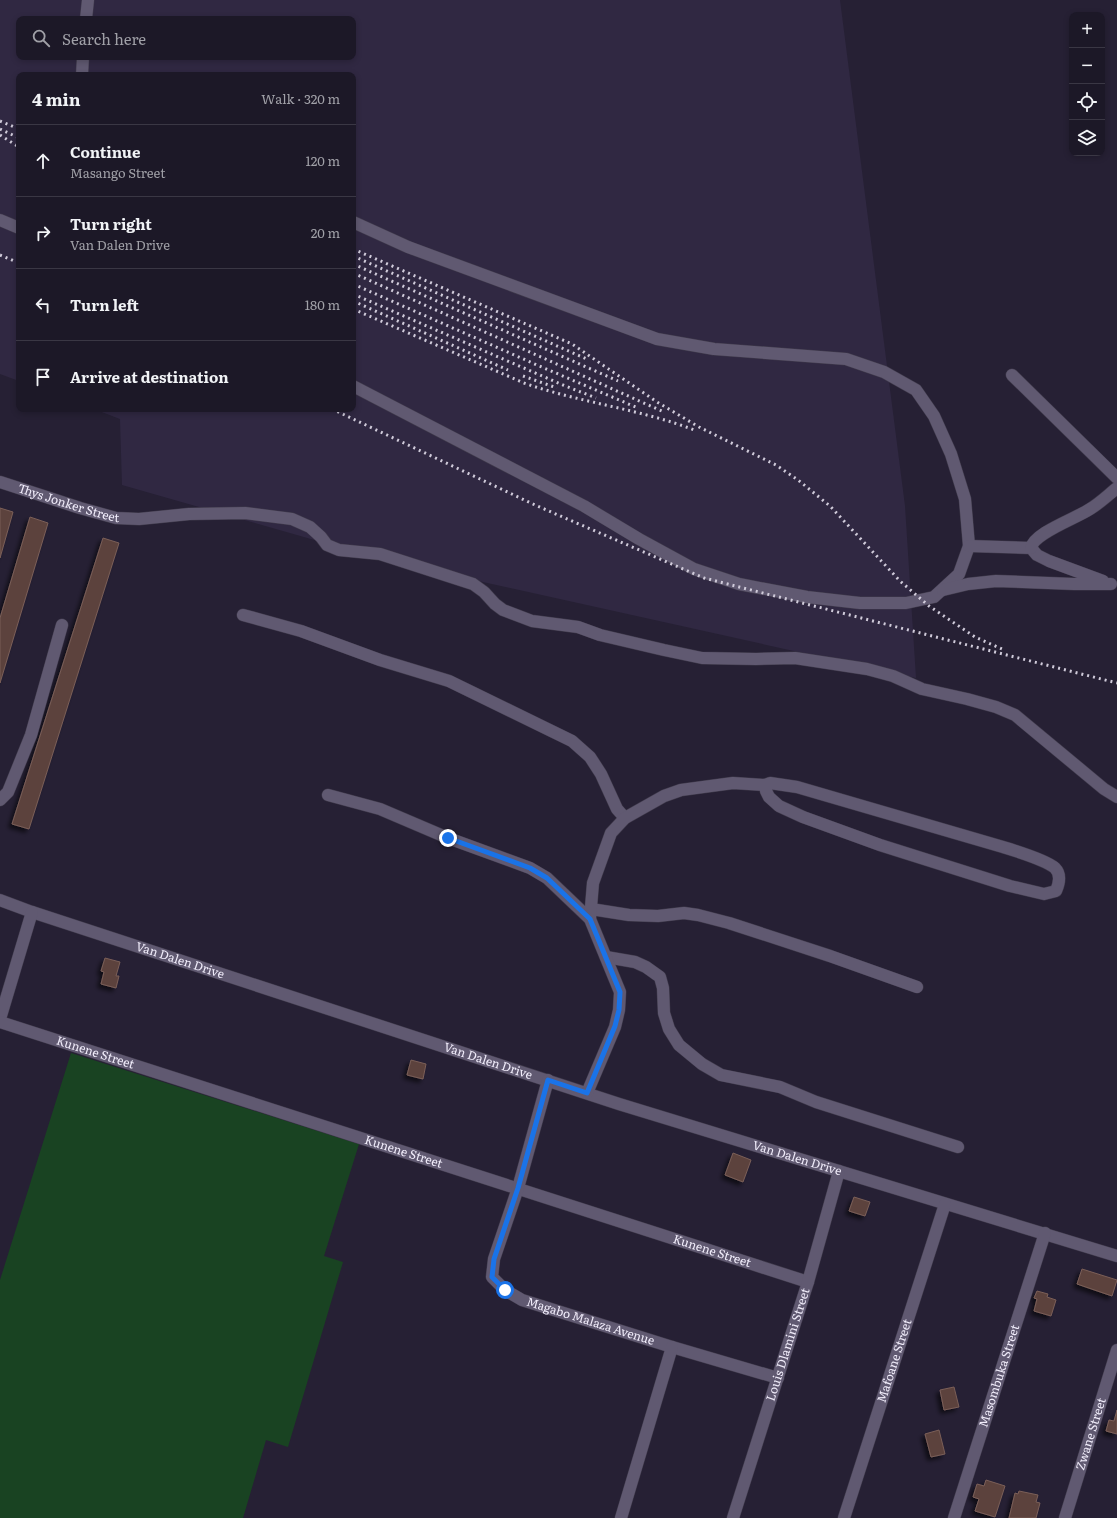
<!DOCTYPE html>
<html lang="en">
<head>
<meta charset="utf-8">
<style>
  :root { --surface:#1c1827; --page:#25212f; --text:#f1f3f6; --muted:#a0a0a7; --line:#3a3744 }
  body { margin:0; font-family:Literata,serif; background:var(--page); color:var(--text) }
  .controls { position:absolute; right:12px; top:12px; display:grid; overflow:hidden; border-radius:8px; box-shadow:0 2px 6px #0003 }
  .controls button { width:36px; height:36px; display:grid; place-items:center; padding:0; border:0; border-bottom:1px solid var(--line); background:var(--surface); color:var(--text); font:20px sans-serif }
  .stop { position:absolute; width:12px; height:12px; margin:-9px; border:3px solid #1a73e8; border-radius:50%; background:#fff }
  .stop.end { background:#1a73e8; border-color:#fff; box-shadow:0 1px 4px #0008 }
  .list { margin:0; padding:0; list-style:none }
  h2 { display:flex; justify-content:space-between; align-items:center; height:52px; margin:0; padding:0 16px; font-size:17px }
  h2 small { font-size:13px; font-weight:400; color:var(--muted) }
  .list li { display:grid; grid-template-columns:26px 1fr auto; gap:12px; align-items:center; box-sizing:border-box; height:72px; padding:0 16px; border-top:1px solid var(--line) }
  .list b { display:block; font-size:15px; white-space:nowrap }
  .list p { margin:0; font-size:13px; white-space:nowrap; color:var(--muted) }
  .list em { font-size:13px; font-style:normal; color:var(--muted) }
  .icon { flex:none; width:22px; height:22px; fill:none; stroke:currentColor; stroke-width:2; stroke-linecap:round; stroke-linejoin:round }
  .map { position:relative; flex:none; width:1117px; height:1518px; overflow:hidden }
  .search { position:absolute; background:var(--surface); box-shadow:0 2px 6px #0003; left:16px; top:16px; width:340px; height:44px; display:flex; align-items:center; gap:10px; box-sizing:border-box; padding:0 14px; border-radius:8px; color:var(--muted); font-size:15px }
  .panel { position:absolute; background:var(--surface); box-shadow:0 2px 6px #0003; left:16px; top:72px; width:340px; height:340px; border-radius:8px }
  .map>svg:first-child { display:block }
  .built { fill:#302842; fill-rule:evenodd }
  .green { fill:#194322 }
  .building { fill:#5c423c; stroke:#7b5f58; filter:url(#shadow) }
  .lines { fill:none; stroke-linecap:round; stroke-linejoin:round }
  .minor-casing { stroke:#403b4c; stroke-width:13 }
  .minor { stroke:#605971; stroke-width:12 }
  .rail { stroke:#d0cbda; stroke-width:3; stroke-dasharray:2 4; stroke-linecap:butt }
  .route { stroke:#1a73e8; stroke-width:5 }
  .labels { text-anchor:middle; stroke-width:3; stroke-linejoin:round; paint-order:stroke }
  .street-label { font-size:12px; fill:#f0ecfa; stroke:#0e0b14 }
</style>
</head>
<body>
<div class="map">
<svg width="1117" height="1518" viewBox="0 0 1117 1518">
  <defs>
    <filter id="shadow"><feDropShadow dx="-3.5" dy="3.5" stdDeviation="2" flood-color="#0009"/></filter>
  </defs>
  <rect width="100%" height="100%" fill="#262034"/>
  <!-- built -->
  <path class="built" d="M0,0H840L905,506L916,678L388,561L122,485L120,419L94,409H353V75H19V381L0,374ZM19,19H353V57H19Z"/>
  <!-- green -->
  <path class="green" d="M71,1053L359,1144L324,1256L343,1262L288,1447L266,1440L243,1518H0V1280Z"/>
  <!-- building -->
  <path class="building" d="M0,508L13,512L0,558Z
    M30,517L48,523L0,683V618Z
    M103,538L119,543L29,829L12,824Z
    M105,958L120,962L116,976H119L116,988L101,984L104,972L101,971Z
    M411,1060L426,1064L423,1079L407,1075Z
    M733,1153L751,1160L743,1182L725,1175Z
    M854,1197L870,1202L865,1216L849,1211Z
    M1082,1269L1117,1280L1112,1296L1077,1284Z
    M1037,1291L1048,1294L1047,1297L1056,1300L1051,1316L1034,1311L1037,1299L1034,1298Z
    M954,1387L959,1407L944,1410L940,1390Z
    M1117,1410V1434L1106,1431L1109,1420L1114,1421Z
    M939,1430L945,1454L931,1457L925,1434Z
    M986,1480L1005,1486L995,1517L975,1511L979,1499L973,1497L977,1484L984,1486Z
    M1019,1491L1038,1495L1036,1502L1040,1503L1036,1518H1009L1015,1493L1018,1494Z"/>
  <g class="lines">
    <!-- minor casing -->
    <g class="minor-casing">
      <g id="minor">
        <path d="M86,19L88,0"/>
        <path d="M82,75L83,57"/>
        <path d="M0,220L19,228"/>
        <path d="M353,222L408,247L657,339L714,349L846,359L884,372L916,390L934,416L951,454L965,499L969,546L959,574L934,597L906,603H860L807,597L739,584L694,569L639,539L584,506L353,386"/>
        <path d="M1012,375L1117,478"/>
        <path id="s1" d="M0,482L80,508L116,518L139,519L189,514L245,513L292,519L310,527L321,537L327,545L339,550L380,554L473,584L484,592L495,604L503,610L532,621L578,627L600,635L664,650L702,658L756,659L795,658L867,669L893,676L922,689L967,699L996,707L1015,715L1104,789L1117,797"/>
        <path d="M969,546L1031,548L1037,555L1049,561L1103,581"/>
        <path d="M1031,548C1033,533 1077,518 1090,509C1100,503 1108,495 1117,488"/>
        <path d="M943,590L968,584L996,581L1074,584H1111"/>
        <path d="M243,615L301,631L380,660L449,681L572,741L590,757L601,774L617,809L625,818"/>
        <path d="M328,795L380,809L448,838L530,868L547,878L590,919"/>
        <path d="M0,800L8,792L31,735L62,625"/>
        <path id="s2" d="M0,900L32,912L619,1104L1117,1256"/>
        <path d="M591,909L629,915L658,916L684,913L698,915L729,923L830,956L917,987"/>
        <path d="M606,957L635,962L646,967L660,977L663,988L664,1013L669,1029L679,1045L702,1064L721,1075L780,1087L816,1102L958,1147"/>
        <path d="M0,1019L32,912"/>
        <path id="s3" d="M0,1022L808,1282"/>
        <path id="s4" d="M548,1080L518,1188L494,1259L492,1277L505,1290L522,1300L672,1347L778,1378"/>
        <path d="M587,1093L615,1027L619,1010L620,992L590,919L593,883L611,833L625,818L664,796L681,790L733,783L765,785L770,783L797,787L1003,847C1016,851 1046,860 1055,868C1062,875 1059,884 1056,891L1044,894L1010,886L880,845L803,817L779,806L769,797L766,791L765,785"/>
        <path d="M621,1518L672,1347"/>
        <path id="s5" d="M733,1518L808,1282L839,1171"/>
        <path id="s6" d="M844,1518L945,1204"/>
        <path id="s7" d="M954,1518L1045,1233"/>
        <path id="s8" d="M1065,1518L1117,1350"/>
      </g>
    </g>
    <!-- minor -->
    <use href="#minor" class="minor"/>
    <!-- rail -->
    <path class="rail" d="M0,121L19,129
      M0,129L19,138
      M0,135L19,147
      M353,249L572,344L657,402L699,427L776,465L798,480L830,506L900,581L929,606L975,637L1002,649
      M0,255L19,263
      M353,256L589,360
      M353,264L618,381
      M353,273L664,412
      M353,284L537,365L638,408
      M353,294L563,385L596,398
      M353,301L508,370
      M353,309L524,383C581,403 641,409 697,431
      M523,376L557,388
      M332,409L535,505L704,578L1117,683"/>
  </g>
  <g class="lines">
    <!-- route -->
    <path class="route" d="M448,838L530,868L547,878L590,919L620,992L619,1010L615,1026L587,1093L548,1080L518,1188L494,1259L492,1277L505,1290"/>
  </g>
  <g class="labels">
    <!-- street labels -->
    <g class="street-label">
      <text dy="4" stroke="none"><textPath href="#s1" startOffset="72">Thys Jonker Street</textPath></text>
      <text dy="4" stroke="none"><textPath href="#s2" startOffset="190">Van Dalen Drive</textPath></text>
      <text dy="4" stroke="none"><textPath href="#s3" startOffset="100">Kunene Street</textPath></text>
      <text dy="4" stroke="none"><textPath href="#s2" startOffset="514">Van Dalen Drive</textPath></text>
      <text dy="4" stroke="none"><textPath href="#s3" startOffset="424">Kunene Street</textPath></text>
      <text dy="4" stroke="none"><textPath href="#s2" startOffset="838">Van Dalen Drive</textPath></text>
      <text dy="4" stroke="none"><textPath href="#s3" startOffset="748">Kunene Street</textPath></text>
      <text dy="4" stroke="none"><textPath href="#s4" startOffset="315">Magabo Malaza Avenue</textPath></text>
      <text dy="4" stroke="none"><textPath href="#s5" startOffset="182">Louis Dlamini Street</textPath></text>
      <text dy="4" stroke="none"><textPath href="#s6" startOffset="165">Mafoane Street</textPath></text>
      <text dy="4" stroke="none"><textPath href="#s7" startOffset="149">Masombuka Street</textPath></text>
      <text dy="4" stroke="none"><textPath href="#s8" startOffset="88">Zwane Street</textPath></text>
    </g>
  </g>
</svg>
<div class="controls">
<button>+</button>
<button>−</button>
<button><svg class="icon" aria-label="locate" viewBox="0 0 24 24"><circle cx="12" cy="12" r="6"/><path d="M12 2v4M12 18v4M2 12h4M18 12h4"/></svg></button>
<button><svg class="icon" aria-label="layers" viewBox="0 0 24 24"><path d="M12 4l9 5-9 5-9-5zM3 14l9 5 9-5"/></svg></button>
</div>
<div class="stop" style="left:505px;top:1290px"></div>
<div class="stop end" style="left:448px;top:838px"></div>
<div class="search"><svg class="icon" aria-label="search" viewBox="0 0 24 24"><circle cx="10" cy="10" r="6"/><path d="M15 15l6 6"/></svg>Search here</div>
<section class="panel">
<h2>4 min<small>Walk · 320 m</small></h2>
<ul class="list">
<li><svg class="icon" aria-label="ahead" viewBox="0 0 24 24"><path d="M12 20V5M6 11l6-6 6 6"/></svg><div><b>Continue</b><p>Masango Street</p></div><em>120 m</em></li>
<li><svg class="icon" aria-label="right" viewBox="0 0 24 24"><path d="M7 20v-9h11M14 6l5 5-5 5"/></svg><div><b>Turn right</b><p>Van Dalen Drive</p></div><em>20 m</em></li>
<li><svg class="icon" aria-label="left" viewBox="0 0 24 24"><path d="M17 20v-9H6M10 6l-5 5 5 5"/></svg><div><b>Turn left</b></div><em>180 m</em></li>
<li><svg class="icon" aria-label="arrive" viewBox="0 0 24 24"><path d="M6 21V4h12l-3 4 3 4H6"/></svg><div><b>Arrive at destination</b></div></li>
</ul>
</section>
</div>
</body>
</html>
